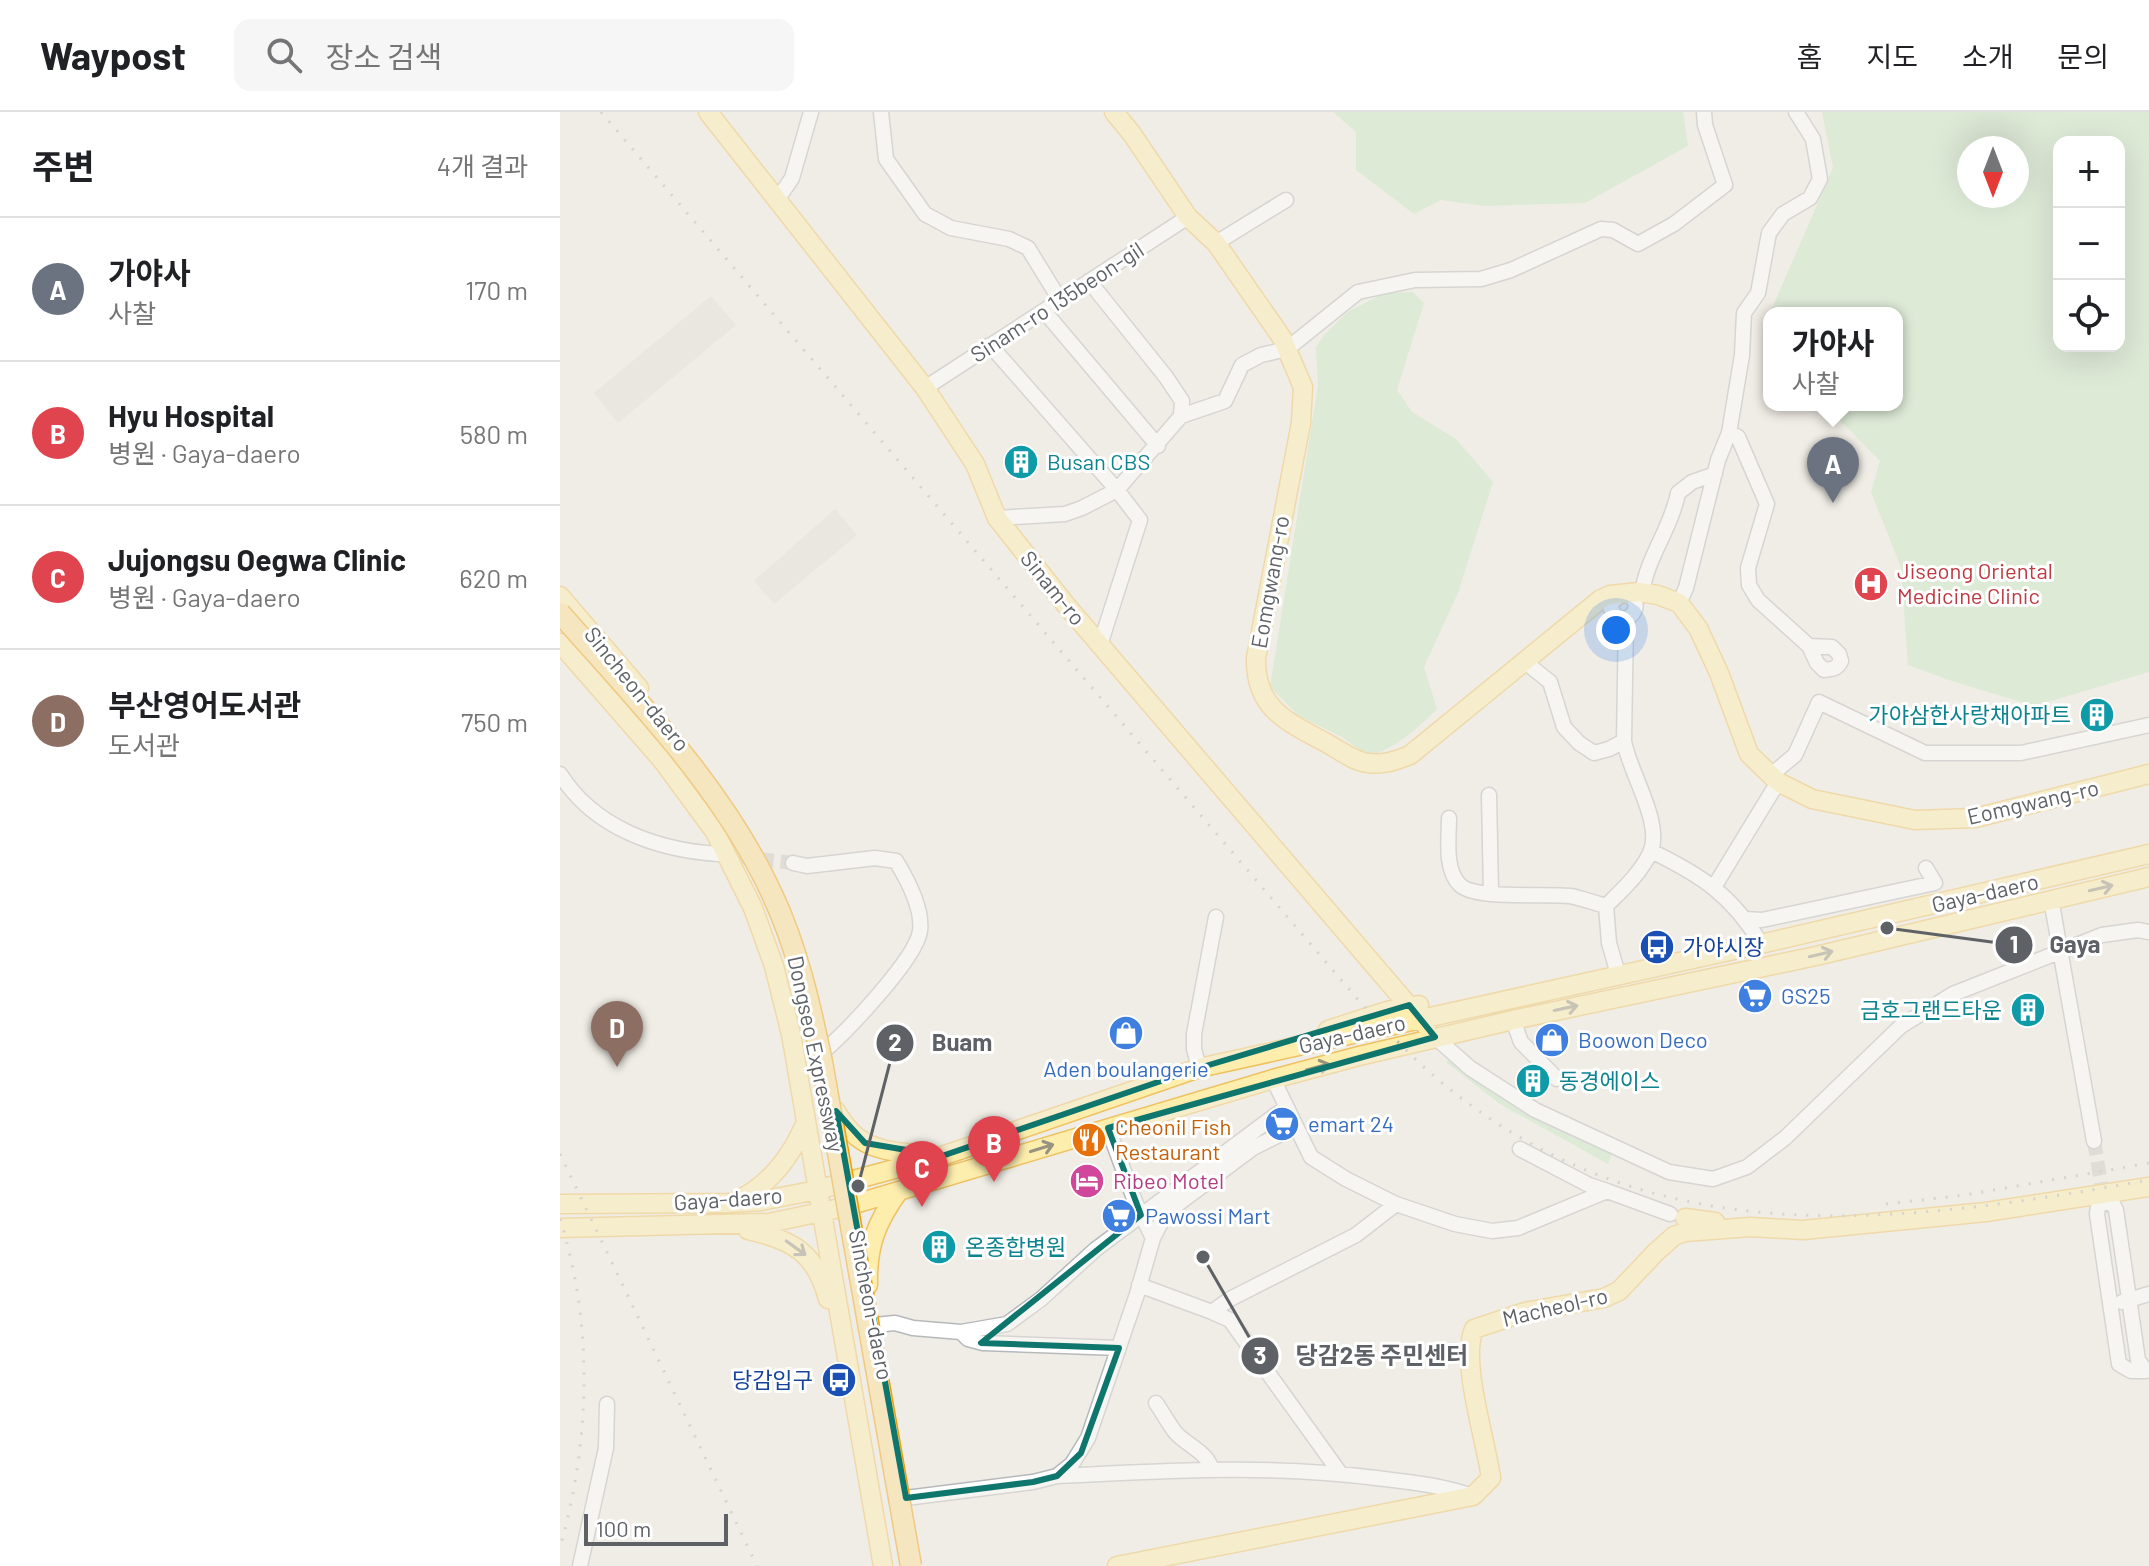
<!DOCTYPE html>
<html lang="ko">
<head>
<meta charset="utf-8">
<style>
  :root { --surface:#fff; --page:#f6f6f6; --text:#202124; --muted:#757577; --line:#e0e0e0; --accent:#0b8043 }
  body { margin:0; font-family:Barlow,"Noto Sans KR",sans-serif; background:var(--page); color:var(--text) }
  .controls { position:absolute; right:24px; top:24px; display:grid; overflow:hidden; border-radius:16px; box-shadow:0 8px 32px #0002 }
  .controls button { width:72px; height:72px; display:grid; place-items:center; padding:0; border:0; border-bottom:2px solid var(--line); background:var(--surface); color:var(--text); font:40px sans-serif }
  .compass { position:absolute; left:1397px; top:24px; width:72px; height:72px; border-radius:50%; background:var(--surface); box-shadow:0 8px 32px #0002; rotate:180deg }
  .scale { position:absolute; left:24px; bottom:20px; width:144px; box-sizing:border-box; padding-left:8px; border:4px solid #5e6266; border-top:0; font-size:22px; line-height:28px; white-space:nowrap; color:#5e6266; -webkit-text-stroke:6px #fff; paint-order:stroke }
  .you { position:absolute; left:1056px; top:518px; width:28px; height:28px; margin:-20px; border:6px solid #fff; border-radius:50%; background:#1a73e8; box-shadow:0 0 0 12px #1a73e833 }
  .badge { display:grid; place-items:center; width:52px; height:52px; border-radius:50%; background:var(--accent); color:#fff; font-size:26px; font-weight:700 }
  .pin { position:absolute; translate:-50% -66px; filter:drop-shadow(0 2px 4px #0008) }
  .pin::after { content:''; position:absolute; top:42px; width:28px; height:24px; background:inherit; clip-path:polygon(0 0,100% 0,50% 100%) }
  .popup { position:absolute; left:1203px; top:195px; width:140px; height:104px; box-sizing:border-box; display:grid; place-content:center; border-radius:16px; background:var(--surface); filter:drop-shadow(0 2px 6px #0005); font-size:26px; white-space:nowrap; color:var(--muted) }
  .popup b { font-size:30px; color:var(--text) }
  .popup::after { content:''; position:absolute; left:50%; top:100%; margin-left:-16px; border:16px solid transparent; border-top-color:var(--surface) }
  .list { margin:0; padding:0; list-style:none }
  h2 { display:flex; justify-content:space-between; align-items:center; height:104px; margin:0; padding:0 32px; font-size:34px }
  h2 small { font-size:26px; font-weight:400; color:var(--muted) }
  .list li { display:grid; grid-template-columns:52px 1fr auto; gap:24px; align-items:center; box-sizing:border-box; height:144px; padding:0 32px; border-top:2px solid var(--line) }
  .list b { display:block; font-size:30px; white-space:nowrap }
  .list p { margin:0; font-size:26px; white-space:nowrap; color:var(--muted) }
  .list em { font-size:26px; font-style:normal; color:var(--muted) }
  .icon { flex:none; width:44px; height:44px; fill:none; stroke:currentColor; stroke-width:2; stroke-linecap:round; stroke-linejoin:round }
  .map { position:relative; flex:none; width:1589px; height:1454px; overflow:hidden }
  header { display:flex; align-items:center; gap:48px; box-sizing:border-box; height:112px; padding:0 40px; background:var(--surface); border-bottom:2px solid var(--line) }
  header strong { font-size:38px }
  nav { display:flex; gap:44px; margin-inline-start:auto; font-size:28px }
  .search { width:560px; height:72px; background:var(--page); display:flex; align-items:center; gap:20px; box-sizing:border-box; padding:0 28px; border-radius:16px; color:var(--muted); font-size:30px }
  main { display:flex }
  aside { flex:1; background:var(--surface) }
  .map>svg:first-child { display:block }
  .industrial { fill:#e1dfda }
  .green { fill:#c5e6c4; fill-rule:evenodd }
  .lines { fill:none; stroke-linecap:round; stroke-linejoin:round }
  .minor-tunnel { stroke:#cccac6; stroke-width:14; stroke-dasharray:14 7; stroke-linecap:butt }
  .minor-casing { stroke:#b6b9bc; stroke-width:17 }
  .major-casing { stroke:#eec261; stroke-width:21 }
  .minor { stroke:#fff; stroke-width:14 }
  .major { stroke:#fdeeae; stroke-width:18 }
  .rail { stroke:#b4b5b6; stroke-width:3; stroke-dasharray:2 10; stroke-linecap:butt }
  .highway-bridge-casing { stroke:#ef9f07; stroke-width:23; stroke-linecap:butt }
  .highway-bridge { stroke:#fadd93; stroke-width:20 }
  .oneway { stroke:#96937f }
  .marked { fill:none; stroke:#0f766e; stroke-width:6; stroke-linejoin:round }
  .labels { text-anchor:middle; stroke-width:6; stroke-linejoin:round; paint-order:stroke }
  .street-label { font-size:22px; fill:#5e6266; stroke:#fff }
  .culture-label { font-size:22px; fill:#0d838f; stroke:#fff; text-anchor:start }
  .health-label { font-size:22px; fill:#be3a42; stroke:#fff; text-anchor:start }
  .transit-label { font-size:22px; fill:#164399; stroke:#fff; text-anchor:start }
  .shop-label { font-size:22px; fill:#366cbe; stroke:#fff; text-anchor:start }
  .food-label { font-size:22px; fill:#c56008; stroke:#fff; text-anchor:start }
  .hotel-label { font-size:22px; fill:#b23c85; stroke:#fff; text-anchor:start }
  .leader { fill:none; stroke:#5e6266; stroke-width:3 }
  .callout-dot { fill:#5e6266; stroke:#fff; stroke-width:3 }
  .mark-label { font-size:24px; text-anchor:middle; font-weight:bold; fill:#fff }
  .callout-label { font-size:24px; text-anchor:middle; font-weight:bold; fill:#5e6266; stroke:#fff; stroke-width:6; stroke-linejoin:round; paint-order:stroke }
</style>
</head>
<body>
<header>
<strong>Waypost</strong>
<div class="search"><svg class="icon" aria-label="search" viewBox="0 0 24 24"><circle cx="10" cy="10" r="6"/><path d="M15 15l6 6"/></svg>장소 검색</div>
<nav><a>홈</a><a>지도</a><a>소개</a><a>문의</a></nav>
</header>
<main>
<aside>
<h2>주변<small>4개 결과</small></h2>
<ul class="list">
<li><span class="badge" style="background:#6b7280">A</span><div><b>가야사</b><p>사찰</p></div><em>170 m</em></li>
<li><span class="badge" style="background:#e0444e">B</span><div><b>Hyu Hospital</b><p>병원 · Gaya-daero</p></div><em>580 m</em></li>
<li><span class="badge" style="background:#e0444e">C</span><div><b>Jujongsu Oegwa Clinic</b><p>병원 · Gaya-daero</p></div><em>620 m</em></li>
<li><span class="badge" style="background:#8d6e63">D</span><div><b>부산영어도서관</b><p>도서관</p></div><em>750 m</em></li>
</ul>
</aside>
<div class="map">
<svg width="1589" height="1454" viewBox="0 0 1589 1454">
  <rect width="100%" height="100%" fill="#f0ede6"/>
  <!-- industrial -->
  <path class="industrial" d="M151,184L176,213L58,311L34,281Z
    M275,397L297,423L214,492L194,469Z"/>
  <!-- green -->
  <path class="green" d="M773,0H1123L1128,34L1025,91L924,94L881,88L854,102L796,58V20Z
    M1262,0H1589V560L1474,594L1392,569L1348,553L1341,455L1311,380L1320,349L1265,293H1337V201H1210L1273,56ZM1499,30H1559V234H1499ZM1409,36H1457V84H1409Z
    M853,180L864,191L837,278L852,300L896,327L933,370L898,481L864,555L877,597C856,618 836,636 808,644L782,625L739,604L710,575L758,273L756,235L765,222L789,199L825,181Z
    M897,944L1052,1041L1048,1052L940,992L886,950Z"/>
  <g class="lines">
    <!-- minor-tunnel -->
    <path class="minor-tunnel" d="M158,742L233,751
      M1534,1029L1546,1101"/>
    <!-- minor casing -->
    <g class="minor-casing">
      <path id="minor" d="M321,0L326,47L365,102L391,116L449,127L468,136L500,188
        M217,88L232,66L251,0
        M656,131L726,88
        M529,169L606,265L622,289L621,304
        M484,199L598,334
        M430,233L557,378L580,408L540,533
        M365,276L628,105
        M1169,321L1178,325L1207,392L1188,456L1189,473L1198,488L1249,534L1257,551L1264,558C1273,557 1277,557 1281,549L1279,542L1272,535L1249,534
        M437,406L505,402L522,396L557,378L621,304L665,289L682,253L701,243L727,237L798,180L855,168L921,167L951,158L1041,117L1053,118L1078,132L1114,112L1165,73L1145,13L1144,0
        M1082,481C1087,445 1111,417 1118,381L1132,370L1155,362
        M1119,491L1126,476L1158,348L1169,321L1182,243L1184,201L1198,181L1209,121L1223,102L1250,86L1260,67L1253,27L1236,0
        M964,549L990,570L1004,615L1019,631L1034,641L1049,637L1064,629
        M0,662C34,716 97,738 158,742
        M1211,663L1235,643L1259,590L1365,641H1461L1589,613
        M929,683L931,781
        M889,706C889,725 884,758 900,773C916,788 984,781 1010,784C1022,786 1034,791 1046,794
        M1091,739C1141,763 1173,784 1201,832
        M233,751L247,754L315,746L336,749C347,767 363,797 360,819C356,847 287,919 264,939
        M1154,775L1218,670
        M1491,787L1534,1029
        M1185,807L1202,808L1375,771L1366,756
        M1058,862L1049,831L1046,794C1062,778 1080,762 1090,741C1104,712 1069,660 1064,629L1066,507C1080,499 1079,485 1062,482L1052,490L1051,497L1056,505L1066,507
        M953,908L961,930L997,967
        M875,925L910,956L975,998L1109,1060L1153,1067L1187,1055L1225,1026L1341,914L1393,882L1542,823L1578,818L1589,820
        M639,956L634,937V922L656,805
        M713,967L751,1045L786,1067L836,1092L895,1112L932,1119L958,1116L1047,1079L1110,1102
        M960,1037L1029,1073L1047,1079
        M1543,1090L1553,1092L1556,1098L1578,1248L1586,1259H1571L1559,1252L1537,1102L1538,1095Z
        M593,1126L606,1101L693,1036L727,1019
        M579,1173L652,1200L670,1187L796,1123L836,1092
        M1562,1190L1589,1182
        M652,1200L670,1208L780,1361
        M315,1213L335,1211L353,1216L401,1220L447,1212L481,1187L536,1137L725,996
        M401,1220L408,1227L423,1231L559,1236
        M596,1291C603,1301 608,1311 615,1320C627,1334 647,1339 652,1358
        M497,1364L512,1352L528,1326L577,1182L593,1126L576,1092L548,1016
        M346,1386L473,1370L497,1364C604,1359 710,1352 816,1366C849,1370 881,1373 912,1384
        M20,1454L46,1336L47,1292"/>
    </g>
    <!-- major casing -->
    <g class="major-casing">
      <path id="major" d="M148,0L365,276L415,352L437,406L506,493L866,914
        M554,0L572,22L628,105L656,131L722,226L743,275L741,311L696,546C695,599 729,610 770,633C781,639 795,650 808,651C824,653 835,649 850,643L1041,487L1050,483L1079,480L1098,483L1119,491L1138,516L1159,561L1189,642L1218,670L1252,687L1355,708L1415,706L1589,662
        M0,484L79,576
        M0,531L102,648L155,720L193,796L214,854L231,922L323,1454
        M768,918L827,899L859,893
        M276,999C298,1039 325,1039 367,1043
        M178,1088C211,1072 232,1043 246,1010
        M0,1092L168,1091L201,1089L257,1078L382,1044L639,956L1201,832L1589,742
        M1125,1106L1155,1110
        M0,1116L209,1111L285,1095L713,967L799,944L953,908L1256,844L1589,765
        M188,1118C233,1128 256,1141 268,1187
        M308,1173C307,1135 316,1110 339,1079
        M557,1454L913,1384L931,1366C926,1328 900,1250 914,1217L965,1200L1044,1186L1059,1179L1096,1140L1114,1124L1125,1120L1190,1115L1243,1118L1426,1100L1589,1075"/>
    </g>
    <!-- minor -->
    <use href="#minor" class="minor"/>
    <!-- major -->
    <use href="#major" class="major"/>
    <!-- rail -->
    <path class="rail" d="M41,0L800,890C828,920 855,949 887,975C1099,1146 1340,1112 1589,1068
      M0,1042L197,1454
      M1326,1092L1405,1083L1589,1051
      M0,1107C34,1214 30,1329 0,1436"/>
    <!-- highway-bridge casing -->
    <g class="highway-bridge-casing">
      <path id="highway-bridge" d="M0,501C77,589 162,674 212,782C237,835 250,892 262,950L351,1454"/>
    </g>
    <!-- highway-bridge -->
    <use href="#highway-bridge" class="highway-bridge"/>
  </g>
  <!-- one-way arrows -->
  <defs><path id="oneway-shaft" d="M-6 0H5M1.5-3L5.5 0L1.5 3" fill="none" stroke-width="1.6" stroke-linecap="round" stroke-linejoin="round" transform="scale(2)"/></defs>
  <g class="oneway">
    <use href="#oneway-shaft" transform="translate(1541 776) rotate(-13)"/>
    <use href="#oneway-shaft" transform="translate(1261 842) rotate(-13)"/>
    <use href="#oneway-shaft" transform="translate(1006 896) rotate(-12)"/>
    <use href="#oneway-shaft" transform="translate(758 955) rotate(-15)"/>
    <use href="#oneway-shaft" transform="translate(482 1036) rotate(-17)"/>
    <use href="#oneway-shaft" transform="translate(236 1136) rotate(36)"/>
  </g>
  <!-- marked area -->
  <path d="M0 0H1589V1454H0ZM849,893L875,925L548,1016L581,1103L421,1231L559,1236L521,1341L497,1364L473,1370L346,1386L276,999L305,1031L382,1044L639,956Z" fill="#f0ede6" fill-opacity=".55" fill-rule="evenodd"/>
  <path class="marked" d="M849,893L875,925L548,1016L581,1103L421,1231L559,1236L521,1341L497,1364L473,1370L346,1386L276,999L305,1031L382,1044L639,956Z"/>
  <!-- icons -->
  <defs>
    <g id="building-disc" transform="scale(1.8)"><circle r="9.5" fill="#0f9aa8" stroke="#fff"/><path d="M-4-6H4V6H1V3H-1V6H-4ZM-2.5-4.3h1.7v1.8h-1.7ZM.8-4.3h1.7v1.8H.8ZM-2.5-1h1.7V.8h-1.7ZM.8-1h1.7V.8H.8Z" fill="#fff"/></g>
    <g id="hospital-disc" transform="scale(1.8)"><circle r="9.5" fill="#e0444e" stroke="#fff"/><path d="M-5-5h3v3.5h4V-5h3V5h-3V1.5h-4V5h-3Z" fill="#fff"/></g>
    <g id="bus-disc" transform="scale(1.8)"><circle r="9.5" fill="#1a4fb4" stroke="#fff"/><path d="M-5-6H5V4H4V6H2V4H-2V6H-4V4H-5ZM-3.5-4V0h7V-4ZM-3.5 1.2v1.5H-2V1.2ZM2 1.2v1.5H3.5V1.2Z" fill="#fff"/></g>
    <g id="supermarket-disc" transform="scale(1.8)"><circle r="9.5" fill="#3f7fe0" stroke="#fff"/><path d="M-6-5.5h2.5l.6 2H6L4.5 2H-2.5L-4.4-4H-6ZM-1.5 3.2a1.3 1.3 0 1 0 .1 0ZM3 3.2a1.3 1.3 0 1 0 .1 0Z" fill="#fff"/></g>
    <g id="shop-disc" transform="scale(1.8)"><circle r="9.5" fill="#3f7fe0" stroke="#fff"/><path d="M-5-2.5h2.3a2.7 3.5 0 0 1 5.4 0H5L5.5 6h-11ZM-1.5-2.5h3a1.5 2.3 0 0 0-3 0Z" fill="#fff"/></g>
    <g id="restaurant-disc" transform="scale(1.8)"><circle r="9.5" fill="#e8710a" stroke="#fff"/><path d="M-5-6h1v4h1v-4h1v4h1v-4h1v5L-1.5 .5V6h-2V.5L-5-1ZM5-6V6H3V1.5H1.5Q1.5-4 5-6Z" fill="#fff"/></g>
    <g id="hotel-disc" transform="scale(1.8)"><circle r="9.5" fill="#d1479c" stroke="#fff"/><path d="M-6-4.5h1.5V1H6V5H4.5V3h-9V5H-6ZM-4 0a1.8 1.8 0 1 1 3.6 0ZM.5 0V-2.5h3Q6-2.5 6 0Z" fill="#fff"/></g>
  </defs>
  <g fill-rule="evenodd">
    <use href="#building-disc" x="461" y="350"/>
    <use href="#hospital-disc" x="1311" y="472"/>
    <use href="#building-disc" x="1537" y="603"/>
    <use href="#bus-disc" x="1097" y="835"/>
    <use href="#supermarket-disc" x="1195" y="884"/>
    <use href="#building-disc" x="1468" y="898"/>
    <use href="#shop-disc" x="566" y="921"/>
    <use href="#shop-disc" x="992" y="928"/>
    <use href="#building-disc" x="973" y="969"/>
    <use href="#supermarket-disc" x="722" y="1012"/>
    <use href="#restaurant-disc" x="529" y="1028"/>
    <use href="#hotel-disc" x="527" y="1069"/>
    <use href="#supermarket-disc" x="559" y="1104"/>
    <use href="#building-disc" x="379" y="1135"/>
    <use href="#bus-disc" x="279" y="1268"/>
  </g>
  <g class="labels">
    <!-- street labels -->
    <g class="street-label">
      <text transform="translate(497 190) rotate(-33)" y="8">Sinam-ro 135beon-gil</text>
      <text transform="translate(710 470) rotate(-80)" y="8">Eomgwang-ro</text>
      <text transform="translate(493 476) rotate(51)" y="8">Sinam-ro</text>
      <text transform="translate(77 577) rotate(51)" y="8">Sincheon-daero</text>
      <text transform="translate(1473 690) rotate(-13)" y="8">Eomgwang-ro</text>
      <text transform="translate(1425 781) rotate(-13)" y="8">Gaya-daero</text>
      <text transform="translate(792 922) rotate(-13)" y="8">Gaya-daero</text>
      <text transform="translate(256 942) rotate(78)" y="8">Dongseo Expressway</text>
      <text transform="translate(168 1087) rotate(-4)" y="8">Gaya-daero</text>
      <text transform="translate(311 1193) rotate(79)" y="8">Sincheon-daero</text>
      <text transform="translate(995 1195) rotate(-13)" y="8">Macheol-ro</text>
    </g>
    <!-- culture labels -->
    <g class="culture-label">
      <text x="487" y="358">Busan CBS</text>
      <text x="1511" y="611" text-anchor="end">가야삼한사랑채아파트</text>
      <text x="1442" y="906" text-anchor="end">금호그랜드타운</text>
      <text x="999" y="977">동경에이스</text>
      <text x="405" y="1143">온종합병원</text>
    </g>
    <!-- health labels -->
    <g class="health-label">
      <text x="1337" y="467">Jiseong Oriental<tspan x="1337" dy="25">Medicine Clinic</tspan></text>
    </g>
    <!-- transit labels -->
    <g class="transit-label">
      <text x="1123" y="843">가야시장</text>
      <text x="253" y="1276" text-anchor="end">당감입구</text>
    </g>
    <!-- shop labels -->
    <g class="shop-label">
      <text x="1221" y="892">GS25</text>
      <text x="1018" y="936">Boowon Deco</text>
      <text x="566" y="965" text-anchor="middle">Aden boulangerie</text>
      <text x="748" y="1020">emart 24</text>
      <text x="585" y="1112">Pawossi Mart</text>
    </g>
    <!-- food labels -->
    <g class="food-label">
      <text x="555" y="1023">Cheonil Fish<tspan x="555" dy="25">Restaurant</tspan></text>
    </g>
    <!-- hotel labels -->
    <g class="hotel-label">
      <text x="553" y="1077">Ribeo Motel</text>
    </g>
  </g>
  <!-- callouts -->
  <path class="leader" d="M1327 816L1454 833M298 1074L335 931M643 1145L700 1244"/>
  <g class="callout-dot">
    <circle cx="1327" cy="816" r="8"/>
    <circle cx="298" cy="1074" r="8"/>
    <circle cx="643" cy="1145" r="8"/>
    <circle cx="1454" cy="833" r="20"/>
    <circle cx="335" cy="931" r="20"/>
    <circle cx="700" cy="1244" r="20"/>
  </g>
  <g class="mark-label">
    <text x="1454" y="841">1</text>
    <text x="335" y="939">2</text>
    <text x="700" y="1252">3</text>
  </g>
  <g class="callout-label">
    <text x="1515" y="841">Gaya</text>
    <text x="402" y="939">Buam</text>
    <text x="822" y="1252">당감2동 주민센터</text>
  </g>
</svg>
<div class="controls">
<button>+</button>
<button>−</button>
<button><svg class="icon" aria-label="locate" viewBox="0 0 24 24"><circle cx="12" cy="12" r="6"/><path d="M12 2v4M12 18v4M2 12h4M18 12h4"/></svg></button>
</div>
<svg class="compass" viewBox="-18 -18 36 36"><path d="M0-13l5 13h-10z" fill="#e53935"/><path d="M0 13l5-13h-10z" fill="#757577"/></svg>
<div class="scale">100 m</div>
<div class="you"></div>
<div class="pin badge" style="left:1273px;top:391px;background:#6b7280">A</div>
<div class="popup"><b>가야사</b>사찰</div>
<div class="pin badge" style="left:434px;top:1070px;background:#e0444e">B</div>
<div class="pin badge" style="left:362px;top:1095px;background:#e0444e">C</div>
<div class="pin badge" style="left:57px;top:955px;background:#8d6e63">D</div>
</div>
</main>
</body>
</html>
